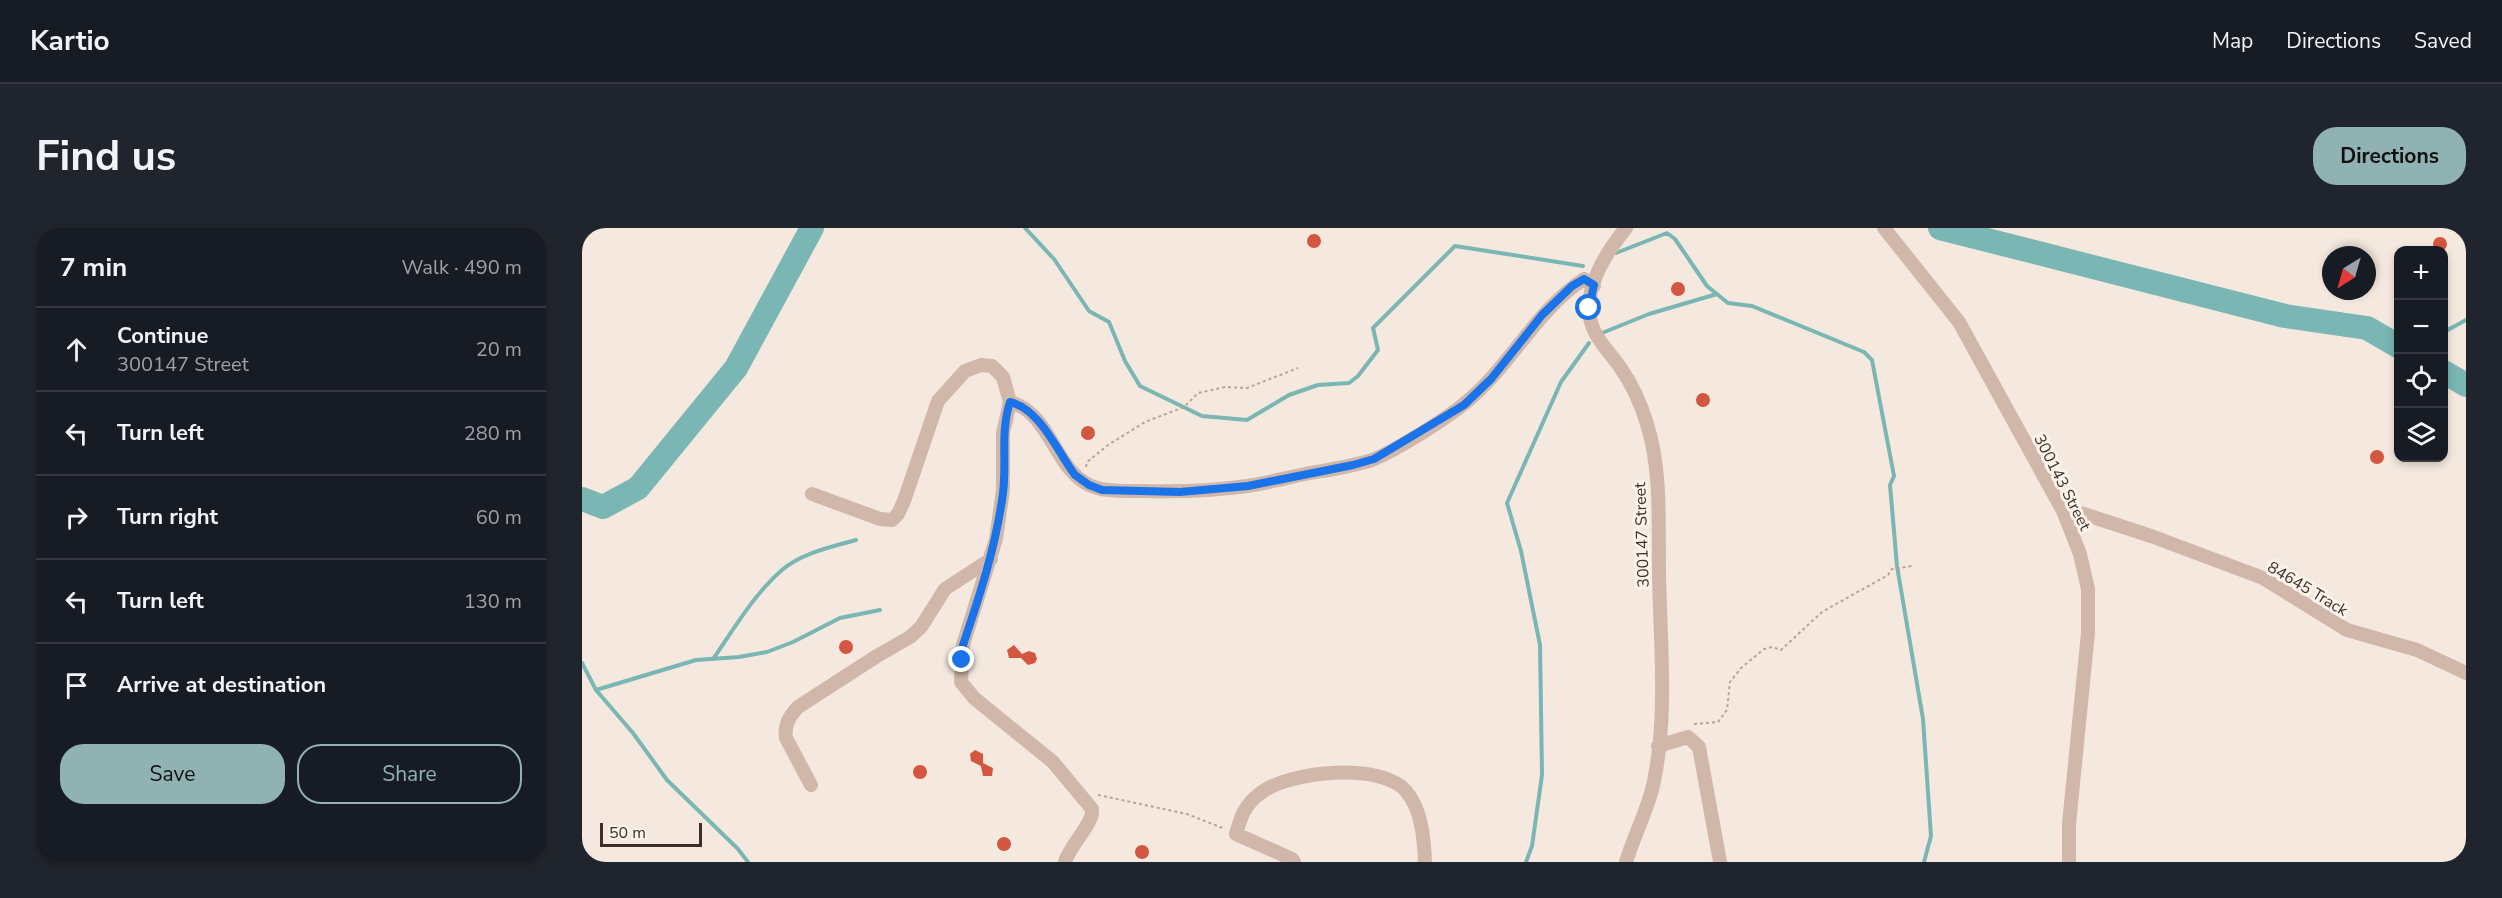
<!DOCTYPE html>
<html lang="en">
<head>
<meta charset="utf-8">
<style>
  :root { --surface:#171b24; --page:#20242c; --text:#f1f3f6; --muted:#9ea1a6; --line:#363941; --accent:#90b2b3 }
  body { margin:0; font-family:"Nunito Sans",sans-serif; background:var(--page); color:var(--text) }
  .controls { position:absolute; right:18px; top:18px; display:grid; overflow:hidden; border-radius:12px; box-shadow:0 3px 9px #0003 }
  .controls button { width:54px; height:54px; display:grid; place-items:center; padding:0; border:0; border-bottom:2px solid var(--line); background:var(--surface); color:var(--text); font:30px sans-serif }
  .compass { position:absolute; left:1740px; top:18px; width:54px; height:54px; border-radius:50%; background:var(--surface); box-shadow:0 3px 9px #0003; rotate:217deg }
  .scale { position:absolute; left:18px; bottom:15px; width:102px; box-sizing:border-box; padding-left:6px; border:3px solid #3c2e29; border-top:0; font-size:16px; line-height:21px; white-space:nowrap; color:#3c2e29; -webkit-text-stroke:4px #fcf3ec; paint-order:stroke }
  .stop { position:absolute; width:18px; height:18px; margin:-14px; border:4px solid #1a73e8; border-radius:50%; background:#fff }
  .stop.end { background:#1a73e8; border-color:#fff; box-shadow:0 2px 6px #0008 }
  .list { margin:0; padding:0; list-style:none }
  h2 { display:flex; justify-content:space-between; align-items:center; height:78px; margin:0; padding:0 24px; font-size:26px }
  h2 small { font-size:20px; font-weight:400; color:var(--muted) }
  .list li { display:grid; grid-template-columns:39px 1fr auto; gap:18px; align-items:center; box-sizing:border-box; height:84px; padding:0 24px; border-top:2px solid var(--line) }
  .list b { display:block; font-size:22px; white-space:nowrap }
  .list p { margin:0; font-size:20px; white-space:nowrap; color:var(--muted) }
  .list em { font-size:20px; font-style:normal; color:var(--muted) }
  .actions { display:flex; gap:12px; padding:18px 24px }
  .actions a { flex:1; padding:14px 0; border:2px solid var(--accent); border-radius:24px; text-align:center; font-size:21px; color:var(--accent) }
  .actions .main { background:var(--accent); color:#111 }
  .icon { flex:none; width:33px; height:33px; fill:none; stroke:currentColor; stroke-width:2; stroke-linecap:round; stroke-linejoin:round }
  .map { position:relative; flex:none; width:1884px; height:634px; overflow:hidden; border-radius:24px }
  header { display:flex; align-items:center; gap:36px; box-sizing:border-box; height:84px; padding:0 30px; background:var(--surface); border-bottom:2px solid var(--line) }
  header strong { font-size:28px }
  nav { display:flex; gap:33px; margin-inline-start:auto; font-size:21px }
  .intro { display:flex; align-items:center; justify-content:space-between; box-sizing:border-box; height:144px; padding:0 36px }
  h1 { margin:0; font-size:42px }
  .button { padding:15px 27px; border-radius:24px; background:var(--accent); color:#111; font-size:21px; font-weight:700 }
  main { display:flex; gap:36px; padding:0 36px }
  aside { flex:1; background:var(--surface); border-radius:24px; box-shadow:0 3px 9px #0003 }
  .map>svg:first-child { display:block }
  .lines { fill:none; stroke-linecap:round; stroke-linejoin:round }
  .stream { stroke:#7ab6b3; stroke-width:4 }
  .river { stroke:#7ab6b3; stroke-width:24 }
  .building { fill:#d35640 }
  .path { stroke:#bca193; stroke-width:2; stroke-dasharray:3 3; stroke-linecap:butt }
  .minor { stroke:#d0b7a9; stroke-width:14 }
  .route { stroke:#1a73e8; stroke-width:8 }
  .labels { text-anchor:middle; stroke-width:6; stroke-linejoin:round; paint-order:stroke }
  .street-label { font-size:16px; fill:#3c2e29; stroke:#fcf3ec }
</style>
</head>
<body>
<header>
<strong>Kartio</strong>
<nav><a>Map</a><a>Directions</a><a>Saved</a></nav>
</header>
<div class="intro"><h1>Find us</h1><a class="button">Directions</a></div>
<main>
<aside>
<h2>7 min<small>Walk · 490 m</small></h2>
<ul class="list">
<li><svg class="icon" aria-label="ahead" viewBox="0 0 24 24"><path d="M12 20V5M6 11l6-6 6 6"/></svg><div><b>Continue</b><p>300147 Street</p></div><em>20 m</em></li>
<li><svg class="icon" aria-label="left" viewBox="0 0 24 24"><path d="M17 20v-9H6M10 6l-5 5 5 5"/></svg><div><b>Turn left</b></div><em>280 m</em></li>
<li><svg class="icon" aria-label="right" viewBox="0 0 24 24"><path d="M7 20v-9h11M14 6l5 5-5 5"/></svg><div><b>Turn right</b></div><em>60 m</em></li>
<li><svg class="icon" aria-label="left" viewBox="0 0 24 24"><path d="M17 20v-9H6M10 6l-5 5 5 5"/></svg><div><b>Turn left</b></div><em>130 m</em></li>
<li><svg class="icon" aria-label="arrive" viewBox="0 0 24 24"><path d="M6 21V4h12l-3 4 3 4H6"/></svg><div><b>Arrive at destination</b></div></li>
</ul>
<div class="actions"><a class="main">Save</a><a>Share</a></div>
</aside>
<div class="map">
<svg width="1884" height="634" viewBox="0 0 1884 634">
  <rect width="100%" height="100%" fill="#f5e9df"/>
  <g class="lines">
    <!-- stream -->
    <path class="stream" d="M443,0L472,31L507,83L527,94L543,133L558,158L620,188L665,192L707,167L736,157L767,155L776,148L796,122L791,100L873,18L1001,38
      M1034,25L1085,5L1093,11L1125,58L1146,75L1170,78L1282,124L1290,132L1312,248L1308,257L1315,338L1341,491L1349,608L1342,634
      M1862,104L1884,92
      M1020,105L1067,86L1135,66
      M131,431C152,401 172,366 200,342C220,325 249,319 274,312
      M0,435L14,462L51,505L85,552L156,621L166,634
      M14,462L114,432L157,429L185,424L211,414L258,390L298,382
      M944,634L950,618L960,547L958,417L939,323L925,275L979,154L1007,115"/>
    <!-- river -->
    <path class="river" d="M1358,0L1703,88L1785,100L1816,118
      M1862,144L1884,157
      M0,271L21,279L56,260L154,140L230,0"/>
  </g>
  <!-- building -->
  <path class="building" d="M725 13a7 7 0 1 1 14 0a7 7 0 1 1-14 0Z
    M1851 16a7 7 0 1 1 14 0a7 7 0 1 1-14 0Z
    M1089 61a7 7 0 1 1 14 0a7 7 0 1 1-14 0Z
    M1114 172a7 7 0 1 1 14 0a7 7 0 1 1-14 0Z
    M499 205a7 7 0 1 1 14 0a7 7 0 1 1-14 0Z
    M1788 229a7 7 0 1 1 14 0a7 7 0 1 1-14 0Z
    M257 419a7 7 0 1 1 14 0a7 7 0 1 1-14 0Z
    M432,417L440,426L447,423L453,425L455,431L453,435L446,437L439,430H427L425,422Z
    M393,522L401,526V535L411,540L410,548H401L399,538L389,533L388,526Z
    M331 544a7 7 0 1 1 14 0a7 7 0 1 1-14 0Z
    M415 616a7 7 0 1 1 14 0a7 7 0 1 1-14 0Z
    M553 624a7 7 0 1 1 14 0a7 7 0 1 1-14 0Z"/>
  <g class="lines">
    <!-- path -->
    <path class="path" d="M504,239L505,234L526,217L563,194L602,179L616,165L643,159L665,160L716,140
      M1112,496L1136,494L1145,482L1148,454L1159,440L1182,421L1190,419L1199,422L1240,384L1306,347L1310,341L1330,338
      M516,567L605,586L643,601"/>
    <!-- minor -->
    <path class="minor" d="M1302,0L1377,94L1481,283L1498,326L1506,361V405L1487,596V634
      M428,174C471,185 472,248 515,260C529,264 546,263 561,263C596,264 630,263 665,258C685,255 704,250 723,246C745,242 768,239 790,232C813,223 864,191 883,175C928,139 953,83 1002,51L1012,58
      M230,266L298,291L310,292L316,286L322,273L356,173L383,143L399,137L410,138L421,149L428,174L421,205V262L414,311L381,417L379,454L392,470L471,534L510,581C513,594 487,618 483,634
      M1481,283L1502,286L1569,308L1681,350L1765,402L1835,422L1884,445
      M1076,518L1106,509L1117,519L1138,634
      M229,557L204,510C202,497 207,489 216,479L295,428L328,409L339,399L363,361L409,331
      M712,634L710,631L654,606C659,588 663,576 680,564C709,543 799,534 824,563C840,582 842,611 843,634
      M1044,634C1052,607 1067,580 1072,553C1086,485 1078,413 1077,345C1076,296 1080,243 1065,196C1059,176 1050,156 1038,139C1024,119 1008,107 1007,81C1007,51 1026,22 1044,0"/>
  </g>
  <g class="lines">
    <!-- route -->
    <path class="route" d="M380,432L381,417C398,367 414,318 421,265C425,234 418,204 428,174C458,181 475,223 493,247L507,257L520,262L598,264L666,258L771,237L792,231L882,177L909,151L960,87L990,58L1002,51L1012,57L1007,80"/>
  </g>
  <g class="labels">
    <!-- street labels -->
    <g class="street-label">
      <text transform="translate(1481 254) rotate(63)" y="6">300143 Street</text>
      <text transform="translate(1059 307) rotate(-92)" y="6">300147 Street</text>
      <text transform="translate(1726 360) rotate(31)" y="6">84645 Track</text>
    </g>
  </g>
</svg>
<div class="controls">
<button>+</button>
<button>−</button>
<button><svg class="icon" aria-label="locate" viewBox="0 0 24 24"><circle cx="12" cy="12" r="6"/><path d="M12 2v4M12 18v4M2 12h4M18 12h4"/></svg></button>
<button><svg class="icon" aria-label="layers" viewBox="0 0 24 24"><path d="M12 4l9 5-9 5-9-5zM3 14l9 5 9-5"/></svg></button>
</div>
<svg class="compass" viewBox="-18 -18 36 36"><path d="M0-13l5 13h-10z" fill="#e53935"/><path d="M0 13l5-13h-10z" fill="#9ea1a6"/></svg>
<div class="scale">50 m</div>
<div class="stop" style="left:1007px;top:80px"></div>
<div class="stop end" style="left:380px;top:432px"></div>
</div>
</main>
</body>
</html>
